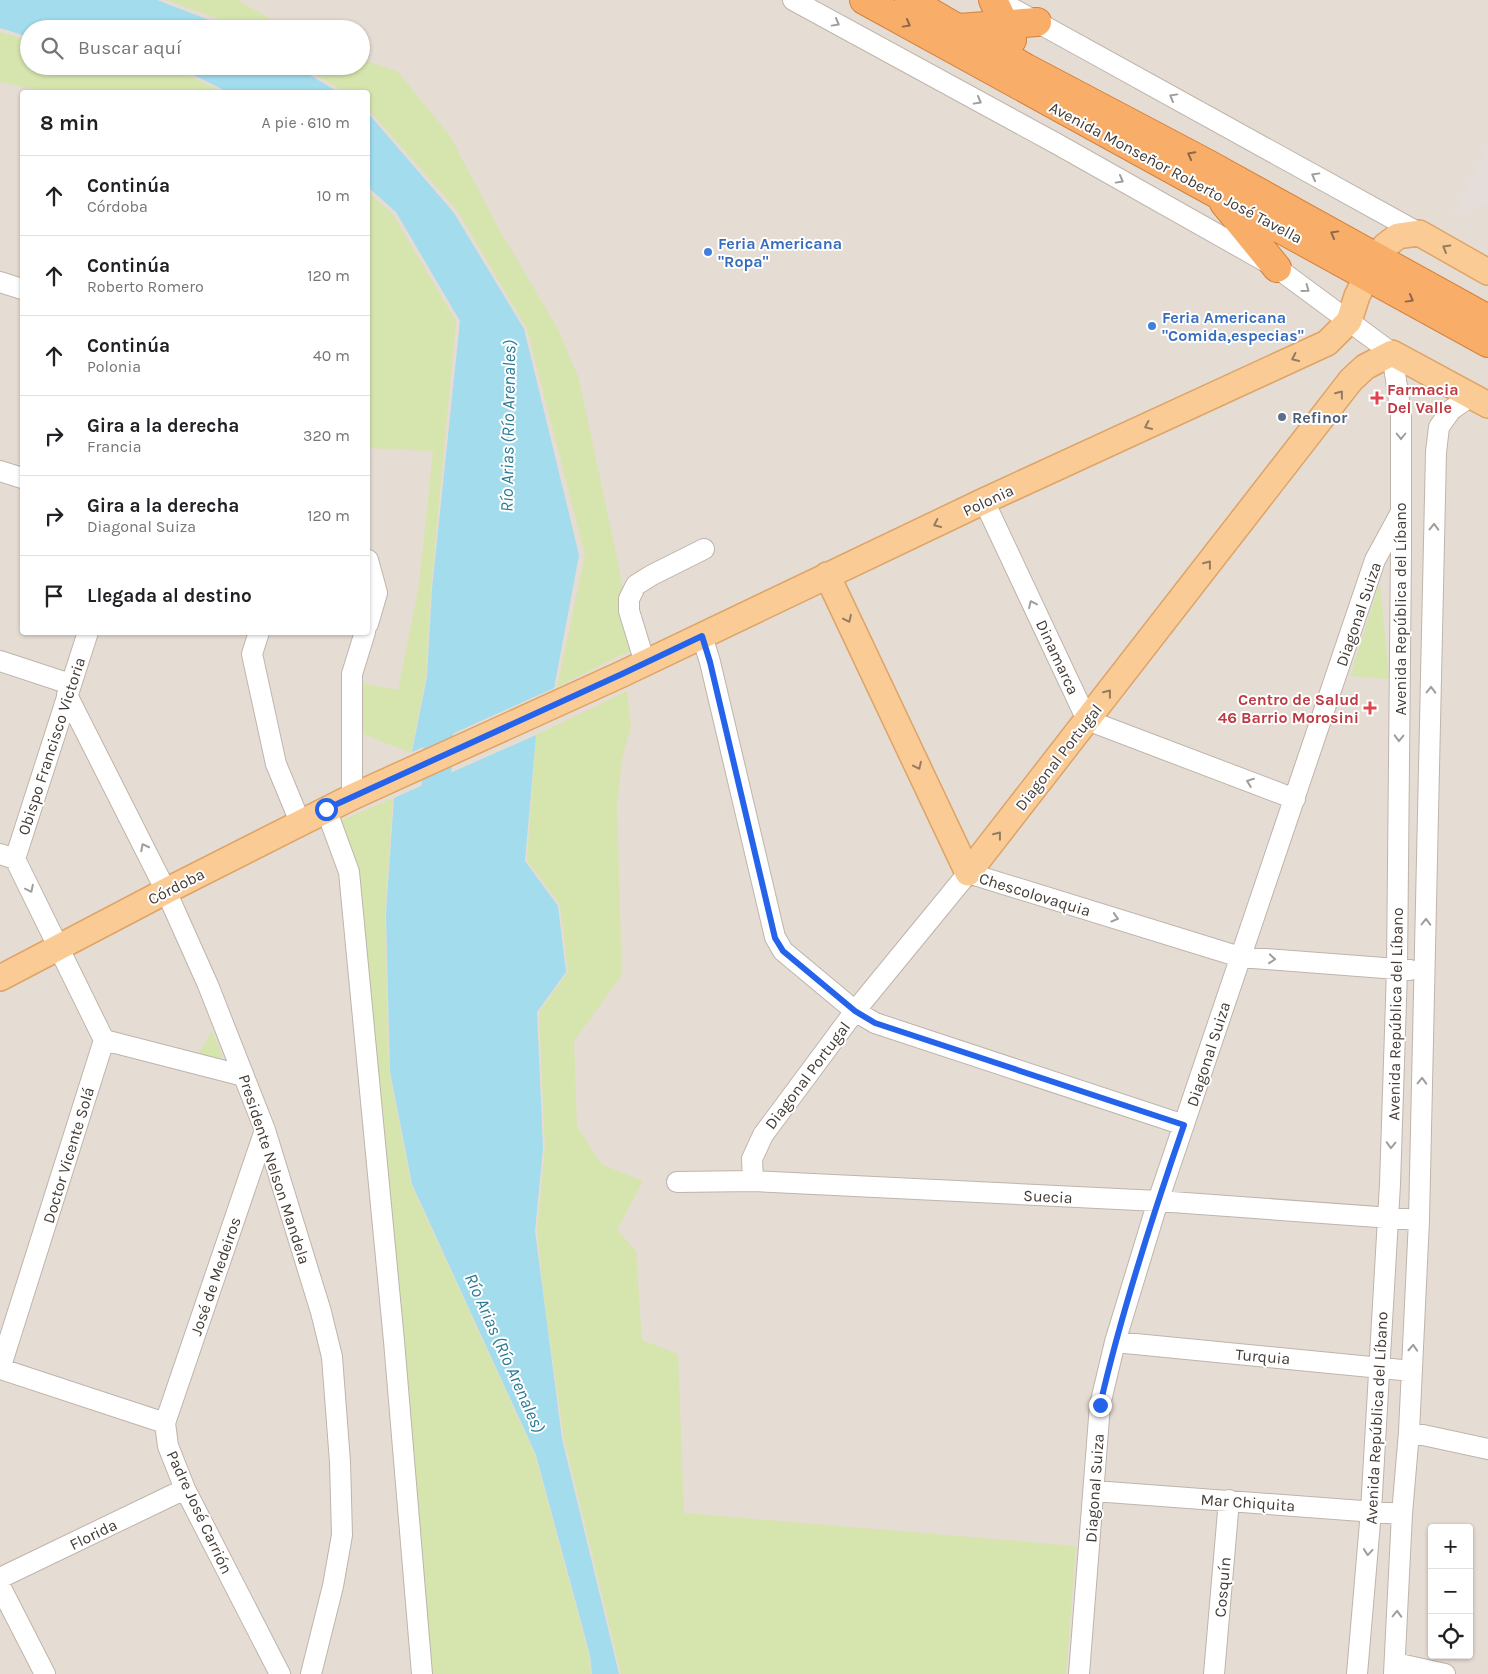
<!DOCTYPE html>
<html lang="es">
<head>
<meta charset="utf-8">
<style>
  :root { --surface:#fff; --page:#f6f6f6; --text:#202124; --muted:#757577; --line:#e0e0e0 }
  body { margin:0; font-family:Karla,sans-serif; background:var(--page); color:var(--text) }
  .controls { position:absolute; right:15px; bottom:15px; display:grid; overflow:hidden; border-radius:5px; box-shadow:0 1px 4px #0004 }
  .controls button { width:45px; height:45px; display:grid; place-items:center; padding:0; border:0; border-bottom:1px solid var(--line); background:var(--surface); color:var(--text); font:25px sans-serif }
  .stop { position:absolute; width:15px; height:15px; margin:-11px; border:4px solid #2563eb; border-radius:50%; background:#fff }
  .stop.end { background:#2563eb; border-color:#fff; box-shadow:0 1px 5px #0008 }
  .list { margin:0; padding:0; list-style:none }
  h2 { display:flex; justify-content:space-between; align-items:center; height:65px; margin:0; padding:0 20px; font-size:21px }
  h2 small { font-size:16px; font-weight:400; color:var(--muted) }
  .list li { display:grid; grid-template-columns:32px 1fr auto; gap:15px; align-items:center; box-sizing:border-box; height:80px; padding:0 20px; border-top:1px solid var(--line) }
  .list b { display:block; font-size:19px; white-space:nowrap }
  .list p { margin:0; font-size:16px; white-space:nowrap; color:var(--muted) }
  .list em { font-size:16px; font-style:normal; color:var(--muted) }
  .icon { flex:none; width:28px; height:28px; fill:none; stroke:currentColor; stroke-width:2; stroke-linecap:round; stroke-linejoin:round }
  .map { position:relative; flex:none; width:1488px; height:1674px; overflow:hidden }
  .search { position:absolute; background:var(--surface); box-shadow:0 1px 4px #0004; left:20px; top:20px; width:350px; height:55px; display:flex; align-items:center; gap:12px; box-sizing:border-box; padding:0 18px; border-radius:28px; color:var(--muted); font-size:19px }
  .panel { position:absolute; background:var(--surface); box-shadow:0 1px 4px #0004; left:20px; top:90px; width:350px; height:545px; border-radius:5px }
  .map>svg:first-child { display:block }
  .residential { fill:#e5dcd3; fill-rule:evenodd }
  .industrial { fill:#e4ddda }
  .green { fill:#d6e5ae }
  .water { fill:#a2dced }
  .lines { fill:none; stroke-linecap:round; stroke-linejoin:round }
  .river { stroke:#a2dced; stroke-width:29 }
  .minor-casing { stroke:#bfb4ab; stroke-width:22 }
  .major-casing { stroke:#dea466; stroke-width:28 }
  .highway-casing { stroke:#d6803a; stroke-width:30 }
  .minor { stroke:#fff; stroke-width:20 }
  .major { stroke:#facb95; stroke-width:25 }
  .highway { stroke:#f8ae69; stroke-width:28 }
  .oneway { stroke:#a19d9a }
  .oneway2 { stroke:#8b694a }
  .oneway3 { stroke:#957c60 }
  .route { stroke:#2563eb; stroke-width:6 }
  .shop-dot { fill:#3f7fe0; stroke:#fff; stroke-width:2 }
  .health-dot { fill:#e0444e; stroke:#fff; stroke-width:2 }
  .service-dot { fill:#5c6f8a; stroke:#fff; stroke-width:2 }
  .labels { text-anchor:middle; stroke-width:4; stroke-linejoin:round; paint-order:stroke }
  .street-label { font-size:16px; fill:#433b35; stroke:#fff }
  .shop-label { font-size:16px; font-weight:bold; fill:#366cbe; stroke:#fff; text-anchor:start }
  .health-label { font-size:16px; font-weight:bold; fill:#be3a42; stroke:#fff; text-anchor:start }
  .service-label { font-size:16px; font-weight:bold; fill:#4e5e75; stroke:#fff; text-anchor:start }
  .water-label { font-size:18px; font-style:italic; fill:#2e7b93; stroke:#fff }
</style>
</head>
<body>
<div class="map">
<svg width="1488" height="1674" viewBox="0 0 1488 1674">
  <rect width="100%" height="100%" fill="#f1ebe5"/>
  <!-- residential -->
  <path class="residential" d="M0,0H1488V1674H0ZM29,29H361V66H29ZM22,92H368V632H22ZM1432,1528H1469V1655H1432Z"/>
  <!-- industrial -->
  <path class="industrial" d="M1488,145V202L1450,219Z"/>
  <!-- green -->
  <path class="green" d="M166,0H237L289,29H241L234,24Z
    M0,32L29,41V66H169L223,92H47L0,82Z
    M361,59L398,72L450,136L500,231L558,329L579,379L618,563L633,649L557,687L585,555L527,329L457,210L368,109V92H344L302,66H361Z
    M368,192L393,215L456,321L431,589L426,676L411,753L363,734L361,683L398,690L419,585L433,451L368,448Z
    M1380,583L1389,679L1350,676Z
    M627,691L631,727L622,759L617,805L622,975L574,1041L577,1126L601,1164L643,1181L617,1230L636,1251L642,1340L678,1354L684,1513L1076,1546L1066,1674H621L564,1438L546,1314L537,1232L545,1148L539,1012L568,972L560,905L527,860L536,735Z
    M393,798L385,913L389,1071L411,1184L535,1455L589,1655L591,1674H430L335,823Z
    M212,1031L222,1055L218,1062L197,1056Z"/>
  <!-- water -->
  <path class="water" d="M0,0H157L232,29H29V37L0,28Z
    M175,66H295L338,92H228Z
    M368,113L454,213L524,329L579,555L554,688L412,752L427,677L432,589L460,321L396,212L368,187Z
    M536,735L525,861L558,906L566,972L537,1012L543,1148L535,1231L562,1439L619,1674H592L590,1655L536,1455L412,1184L390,1071L386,913L394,798Z"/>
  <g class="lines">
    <!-- river -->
    <path class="river" d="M430,816L436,794L439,719L453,708"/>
    <!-- minor casing -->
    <g class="minor-casing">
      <path id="minor" d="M793,0L1059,145L1277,268L1392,353L1401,414V552L1397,970L1390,1184L1371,1511L1357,1674
        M997,0L1419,233
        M0,282L22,289
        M0,471L22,478
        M984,501L1087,720L1295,799
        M368,560L377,593L368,624
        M259,632L252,654L276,764L300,822
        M702,636L710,662L775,937L783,951L855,1011L875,1023L1184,1125
        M0,661L70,684
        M645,663L629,611V599L636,585L652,575L704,549
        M67,695L166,891L208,985L265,1130L321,1312L332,1357L340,1462L342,1535L333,1586L311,1674
        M352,797V674L365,632
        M326,809L349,872L394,1341L422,1674
        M0,854L15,859L104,1040L0,1369
        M15,859L88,632
        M104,1040L244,1076
        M265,1130L165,1423L168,1446L185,1489L280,1674
        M753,1181L752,1159L763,1135L855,1011L968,873L1240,957L1410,970
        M677,1182L753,1181L1158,1201L1419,1220
        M1115,1342L1412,1371
        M1,1369L165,1423
        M1409,1432L1488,1449
        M1094,1491L1402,1514
        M0,1578L185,1489
        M0,1586L45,1674
        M1395,1663L1445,1674
        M1079,1674L1100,1405L1115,1342L1158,1201L1375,560L1400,514
        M1214,1674L1229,1500
        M1394,1674L1402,1514L1409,1432L1419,1220L1436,452L1439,427L1451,410L1471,396"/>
    </g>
    <!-- major casing -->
    <g class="major-casing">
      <path id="major" d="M827,575L968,873L1351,380L1365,367L1392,353L1488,405
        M0,978L166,891L352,797L622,674L984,501L1327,343L1349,321L1357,296L1376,258L1385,246L1398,236L1419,233L1488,272"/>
    </g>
    <!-- highway casing -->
    <g class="highway-casing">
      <path id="highway" d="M864,0L1488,343
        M909,0L1026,68L1206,163L1488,319
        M993,0L1012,40
        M959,28L1037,22
        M1224,203L1277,268"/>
    </g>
    <!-- minor -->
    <use href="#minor" class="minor"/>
    <!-- major -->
    <use href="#major" class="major"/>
    <!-- highway -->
    <use href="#highway" class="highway"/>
  </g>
  <!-- one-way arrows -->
  <defs><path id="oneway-chevron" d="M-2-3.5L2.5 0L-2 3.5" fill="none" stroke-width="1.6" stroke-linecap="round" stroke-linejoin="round" transform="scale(1.25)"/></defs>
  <g class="oneway">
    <use href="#oneway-chevron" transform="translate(836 23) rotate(29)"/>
    <use href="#oneway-chevron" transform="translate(1173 97) rotate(-151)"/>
    <use href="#oneway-chevron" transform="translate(978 101) rotate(29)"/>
    <use href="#oneway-chevron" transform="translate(1315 176) rotate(-151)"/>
    <use href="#oneway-chevron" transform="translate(1120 180) rotate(29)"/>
    <use href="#oneway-chevron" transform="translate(1306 289) rotate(36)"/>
    <use href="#oneway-chevron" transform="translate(1401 436) rotate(90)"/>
    <use href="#oneway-chevron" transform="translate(1434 527) rotate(-89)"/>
    <use href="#oneway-chevron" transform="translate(1032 604) rotate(-115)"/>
    <use href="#oneway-chevron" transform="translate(1431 690) rotate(-89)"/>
    <use href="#oneway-chevron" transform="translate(1399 738) rotate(91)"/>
    <use href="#oneway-chevron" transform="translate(1250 782) rotate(-159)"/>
    <use href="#oneway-chevron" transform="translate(144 847) rotate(-117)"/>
    <use href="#oneway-chevron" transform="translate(30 889) rotate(64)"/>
    <use href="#oneway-chevron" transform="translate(1115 918) rotate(17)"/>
    <use href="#oneway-chevron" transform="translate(1426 922) rotate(-89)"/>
    <use href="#oneway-chevron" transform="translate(1272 959) rotate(5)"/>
    <use href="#oneway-chevron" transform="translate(1422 1081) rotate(-89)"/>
    <use href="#oneway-chevron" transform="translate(1391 1145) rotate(92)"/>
    <use href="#oneway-chevron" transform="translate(1413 1348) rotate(-87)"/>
    <use href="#oneway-chevron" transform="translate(1368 1552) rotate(95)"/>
    <use href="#oneway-chevron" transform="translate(1397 1614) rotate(-88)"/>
  </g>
  <g class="oneway2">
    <use href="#oneway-chevron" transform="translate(907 24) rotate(29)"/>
    <use href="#oneway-chevron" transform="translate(1191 155) rotate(-152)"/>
    <use href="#oneway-chevron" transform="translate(1334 234) rotate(-151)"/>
    <use href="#oneway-chevron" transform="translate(1410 299) rotate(29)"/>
  </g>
  <g class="oneway3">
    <use href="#oneway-chevron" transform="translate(1446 248) rotate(-150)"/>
    <use href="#oneway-chevron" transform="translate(1295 358) rotate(155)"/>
    <use href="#oneway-chevron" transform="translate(1340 394) rotate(-52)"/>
    <use href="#oneway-chevron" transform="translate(1148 426) rotate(155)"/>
    <use href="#oneway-chevron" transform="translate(937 524) rotate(155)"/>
    <use href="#oneway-chevron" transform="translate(1208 564) rotate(-52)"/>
    <use href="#oneway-chevron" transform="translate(848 619) rotate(65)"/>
    <use href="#oneway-chevron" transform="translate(1108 693) rotate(-52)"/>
    <use href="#oneway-chevron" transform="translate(918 766) rotate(65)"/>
    <use href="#oneway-chevron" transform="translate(998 835) rotate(-52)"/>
  </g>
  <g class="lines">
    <!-- route -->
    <path class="route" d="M326,809L622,674L702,636L710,662L775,938L783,951L855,1011L875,1023L1184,1125C1152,1217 1122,1310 1100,1405"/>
  </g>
  <!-- markers -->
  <g class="shop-dot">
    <circle cx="708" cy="252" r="5"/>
    <circle cx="1152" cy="326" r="5"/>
  </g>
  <g class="health-dot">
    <path d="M1374.5 390.5h5v5h5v5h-5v5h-5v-5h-5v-5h5z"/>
    <path d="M1367.5 700.5h5v5h5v5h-5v5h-5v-5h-5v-5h5z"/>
  </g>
  <circle class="service-dot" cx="1282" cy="417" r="5"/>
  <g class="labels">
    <!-- street labels -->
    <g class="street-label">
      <text transform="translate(1176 172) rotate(28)" y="6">Avenida Monseñor Roberto José Tavella</text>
      <text transform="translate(988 500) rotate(-25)" y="6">Polonia</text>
      <text transform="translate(1400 609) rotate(-90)" y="6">Avenida República del Líbano</text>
      <text transform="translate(1358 614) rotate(-71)" y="6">Diagonal Suiza</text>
      <text transform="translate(1058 657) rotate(65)" y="6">Dinamarca</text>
      <text transform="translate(51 746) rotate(-72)" y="6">Obispo Francisco Victoria</text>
      <text transform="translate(1058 757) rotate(-52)" y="6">Diagonal Portugal</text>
      <text transform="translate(176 886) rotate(-27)" y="6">Córdoba</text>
      <text transform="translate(1035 894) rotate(17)" y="6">Chescolovaquia</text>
      <text transform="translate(1395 1014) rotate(-89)" y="6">Avenida República del Líbano</text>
      <text transform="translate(1208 1054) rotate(-72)" y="6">Diagonal Suiza</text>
      <text transform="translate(807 1075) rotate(-53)" y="6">Diagonal Portugal</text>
      <text transform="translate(68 1155) rotate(-73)" y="6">Doctor Vicente Solá</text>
      <text transform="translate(275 1169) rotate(72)" y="6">Presidente Nelson Mandela</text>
      <text transform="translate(1048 1196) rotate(3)" y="6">Suecia</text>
      <text transform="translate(215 1276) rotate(-71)" y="6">José de Medeiros</text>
      <text transform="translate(1263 1356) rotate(5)" y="6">Turquia</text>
      <text transform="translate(1376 1418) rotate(-87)" y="6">Avenida República del Líbano</text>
      <text transform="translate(1094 1488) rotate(-86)" y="6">Diagonal Suiza</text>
      <text transform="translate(1248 1502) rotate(4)" y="6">Mar Chiquita</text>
      <text transform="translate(200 1512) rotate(65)" y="6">Padre José Carrión</text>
      <text transform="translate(93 1534) rotate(-26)" y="6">Florida</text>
      <text transform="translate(1222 1587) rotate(-85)" y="6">Cosquín</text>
    </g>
    <!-- shop labels -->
    <g class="shop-label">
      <text x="718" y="249">Feria Americana<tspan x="718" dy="18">"Ropa"</tspan></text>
      <text x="1162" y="323">Feria Americana<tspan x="1162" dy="18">"Comida,especias"</tspan></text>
    </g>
    <!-- health labels -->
    <g class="health-label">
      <text x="1387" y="395">Farmacia<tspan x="1387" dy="18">Del Valle</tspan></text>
      <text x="1359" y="705" text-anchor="end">Centro de Salud<tspan x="1359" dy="18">46 Barrio Morosini</tspan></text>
    </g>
    <!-- service labels -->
    <g class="service-label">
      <text x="1292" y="423">Refinor</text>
    </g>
    <!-- water labels -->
    <g class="water-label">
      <text transform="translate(508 426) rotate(-89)" y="6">Río Arias (Río Arenales)</text>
      <text transform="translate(505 1353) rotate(66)" y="6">Río Arias (Río Arenales)</text>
    </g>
  </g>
</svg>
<div class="controls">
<button>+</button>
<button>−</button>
<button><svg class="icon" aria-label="locate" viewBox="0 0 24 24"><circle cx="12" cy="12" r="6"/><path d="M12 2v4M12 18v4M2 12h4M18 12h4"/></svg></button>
</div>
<div class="stop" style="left:326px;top:809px"></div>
<div class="stop end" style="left:1100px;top:1405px"></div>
<div class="search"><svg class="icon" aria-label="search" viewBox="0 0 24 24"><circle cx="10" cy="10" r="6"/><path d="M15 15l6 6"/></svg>Buscar aquí</div>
<section class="panel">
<h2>8 min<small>A pie · 610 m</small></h2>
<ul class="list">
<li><svg class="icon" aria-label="ahead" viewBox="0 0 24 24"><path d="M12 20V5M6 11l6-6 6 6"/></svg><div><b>Continúa</b><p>Córdoba</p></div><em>10 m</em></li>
<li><svg class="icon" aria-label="ahead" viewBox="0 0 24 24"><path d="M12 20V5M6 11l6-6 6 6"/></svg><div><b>Continúa</b><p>Roberto Romero</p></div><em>120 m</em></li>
<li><svg class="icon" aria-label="ahead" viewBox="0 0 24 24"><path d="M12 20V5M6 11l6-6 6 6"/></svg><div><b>Continúa</b><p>Polonia</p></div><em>40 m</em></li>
<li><svg class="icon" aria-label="right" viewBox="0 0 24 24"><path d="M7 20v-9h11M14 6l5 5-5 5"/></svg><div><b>Gira a la derecha</b><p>Francia</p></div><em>320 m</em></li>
<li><svg class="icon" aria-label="right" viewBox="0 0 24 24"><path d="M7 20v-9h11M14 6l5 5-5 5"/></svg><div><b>Gira a la derecha</b><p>Diagonal Suiza</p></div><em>120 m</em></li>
<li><svg class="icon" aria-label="arrive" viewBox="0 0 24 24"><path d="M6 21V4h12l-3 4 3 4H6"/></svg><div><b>Llegada al destino</b></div></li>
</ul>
</section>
</div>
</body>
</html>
